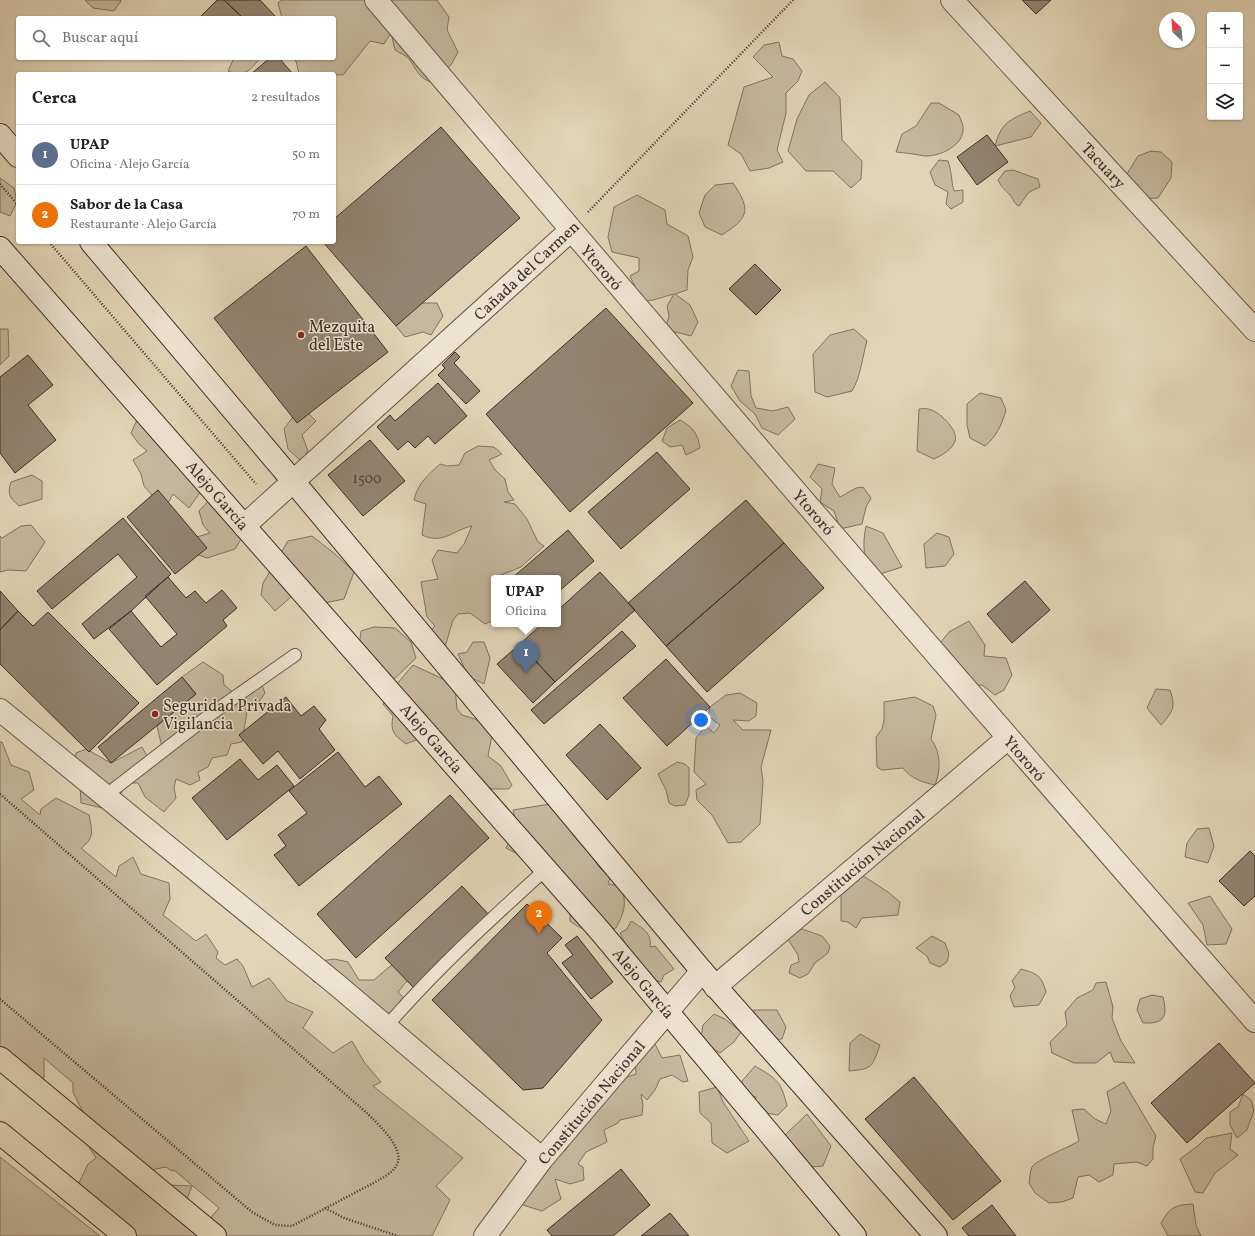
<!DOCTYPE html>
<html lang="es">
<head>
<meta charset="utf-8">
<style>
  :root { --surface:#fff; --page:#f6f6f6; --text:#202124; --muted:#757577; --line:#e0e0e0; --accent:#2563eb }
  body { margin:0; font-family:Vollkorn,serif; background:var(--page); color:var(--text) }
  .controls { position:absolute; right:12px; top:12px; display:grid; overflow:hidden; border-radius:4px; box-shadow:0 1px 3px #0004 }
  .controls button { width:36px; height:36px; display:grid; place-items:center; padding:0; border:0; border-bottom:1px solid var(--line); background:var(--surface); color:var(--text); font:20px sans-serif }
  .compass { position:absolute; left:1159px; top:12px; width:36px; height:36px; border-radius:50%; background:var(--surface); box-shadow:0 1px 3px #0004; rotate:334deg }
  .you { position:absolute; left:701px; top:720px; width:14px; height:14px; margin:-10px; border:3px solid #fff; border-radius:50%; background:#1a73e8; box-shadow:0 0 0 6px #1a73e833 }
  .badge { display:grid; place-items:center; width:26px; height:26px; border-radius:50%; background:var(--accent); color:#fff; font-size:13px; font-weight:700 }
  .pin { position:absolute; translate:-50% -33px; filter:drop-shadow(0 1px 2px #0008) }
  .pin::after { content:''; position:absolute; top:21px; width:14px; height:12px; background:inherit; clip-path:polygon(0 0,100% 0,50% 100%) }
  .popup { position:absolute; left:491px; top:575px; width:70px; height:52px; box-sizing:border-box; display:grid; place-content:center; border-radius:4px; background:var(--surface); filter:drop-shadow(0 1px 3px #0005); font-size:13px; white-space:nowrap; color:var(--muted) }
  .popup b { font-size:15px; color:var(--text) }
  .popup::after { content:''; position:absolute; left:50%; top:100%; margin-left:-8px; border:8px solid transparent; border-top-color:var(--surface) }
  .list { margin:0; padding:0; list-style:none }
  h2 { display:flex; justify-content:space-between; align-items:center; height:52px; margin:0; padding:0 16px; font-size:17px }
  h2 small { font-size:13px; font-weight:400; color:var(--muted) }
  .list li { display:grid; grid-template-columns:26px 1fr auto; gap:12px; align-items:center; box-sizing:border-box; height:60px; padding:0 16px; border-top:1px solid var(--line) }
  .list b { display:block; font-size:15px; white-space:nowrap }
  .list p { margin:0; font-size:13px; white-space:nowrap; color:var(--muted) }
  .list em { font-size:13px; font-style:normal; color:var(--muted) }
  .icon { flex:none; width:22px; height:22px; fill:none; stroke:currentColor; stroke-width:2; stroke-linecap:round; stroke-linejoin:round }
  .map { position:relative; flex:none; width:1255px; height:1236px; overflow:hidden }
  .search { position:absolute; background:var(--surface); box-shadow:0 1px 3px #0004; left:16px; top:16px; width:320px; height:44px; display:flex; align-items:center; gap:10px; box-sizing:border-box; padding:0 14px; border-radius:4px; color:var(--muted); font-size:15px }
  .panel { position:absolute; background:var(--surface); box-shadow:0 1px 3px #0004; left:16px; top:72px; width:320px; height:172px; border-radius:4px }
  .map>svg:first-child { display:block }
  .green { fill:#c6b89f; stroke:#827363 }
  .building { fill:#938472; stroke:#3d2e27 }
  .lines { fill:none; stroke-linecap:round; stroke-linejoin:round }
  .lane-casing { stroke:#66584b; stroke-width:14 }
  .street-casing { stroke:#66584b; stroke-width:24 }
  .secondary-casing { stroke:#3d2e27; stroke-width:24 }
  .primary-casing { stroke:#3d2e27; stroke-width:24 }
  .path { stroke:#3d2e27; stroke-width:2.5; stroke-dasharray:1 2; stroke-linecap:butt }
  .lane { stroke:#ece3d0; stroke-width:12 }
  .street { stroke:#ece3d0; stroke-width:22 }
  .secondary { stroke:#ece3d0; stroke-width:22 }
  .primary { stroke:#e2d4b7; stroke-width:22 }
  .poi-dot { fill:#8f2418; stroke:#ece3d0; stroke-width:1.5 }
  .labels { text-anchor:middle; stroke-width:3; stroke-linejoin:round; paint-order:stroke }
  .number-label { font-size:14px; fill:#52443a }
  .street-label { font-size:16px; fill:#3d2e27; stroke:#ece3d0 }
  .poi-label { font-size:16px; fill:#3d2e27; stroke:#ece3d0; text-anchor:start }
</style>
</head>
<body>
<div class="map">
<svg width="1255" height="1236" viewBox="0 0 1255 1236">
  <rect width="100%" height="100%" fill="#e2d4b7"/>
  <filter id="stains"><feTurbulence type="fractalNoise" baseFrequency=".005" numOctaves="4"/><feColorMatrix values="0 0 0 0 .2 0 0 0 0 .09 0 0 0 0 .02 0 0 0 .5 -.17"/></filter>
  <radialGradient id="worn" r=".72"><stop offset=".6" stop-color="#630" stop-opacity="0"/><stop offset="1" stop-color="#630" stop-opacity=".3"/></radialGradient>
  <!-- green -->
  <path class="green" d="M85,0H120L121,1L114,11L93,8Z
    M281,0H437L449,17L447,30L458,52L451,65L431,82C418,78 416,68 409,59C406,55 399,53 395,50L391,33L384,44L370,41L343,75L299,74L296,61L293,58H334V18H282L278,3Z
    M779,42L782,56L793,59L802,71L798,81L786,93V113L777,150L783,162L769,168L750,171L741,154L728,145L744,87L773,77L753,57L764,45Z
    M234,58H260C251,70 243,78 228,71Z
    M825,82L840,98L842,140L862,161L861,179L851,188L833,171H806L788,151L797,119L809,95Z
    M931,103H939L959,115C960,119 963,123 963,127C965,145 940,157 924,156C915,154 906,153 896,152L902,134L916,126Z
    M1030,111L1041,123L1031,137L995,146C1001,123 1009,120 1030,111Z
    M1151,151L1161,152L1172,162L1171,178L1158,198L1135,199V190L1127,174L1138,156Z
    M939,160L948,161C952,172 951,181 954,191L963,190V202L951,209L946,204L948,192L935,185L930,172Z
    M1013,170L1038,179L1040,187L1029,192L1019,206C1013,203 1014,200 1010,195C1004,188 1003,190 998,180L1005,171Z
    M0,178L14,188L17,202L10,216L0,212Z
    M733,183C752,211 748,218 722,235L705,227L699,213L705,195L715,185Z
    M637,195L665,210L667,224L688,236L693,257L688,270L687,290L675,294L690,305L698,322L691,336L672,331L666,326L669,316L667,306L674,294C643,302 645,309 630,276L639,271V258L612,252L608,237L614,207Z
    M421,303H437L443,316L431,335L423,332L405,337L396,326Z
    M0,329H8L9,356L0,365Z
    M854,329L867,341C862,358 861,376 852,391L827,397L815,392L813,354L830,335Z
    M738,370L749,371L751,396L756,408L773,411L788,407L795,419L778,435L762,428L755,414L740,401L731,386Z
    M980,393L1001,398L1006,410C1002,424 997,436 985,446L970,438L967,425V404Z
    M304,409L316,421L302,435L308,451L301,461L288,449L284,429L292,418Z
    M919,409C922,409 926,408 928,409C938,410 959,430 955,441C952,450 942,455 934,459L917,451Z
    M137,420L204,480L199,494L189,508L173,494L164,511L155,506L151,494L144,486L141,474L133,460L147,451L139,444L131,433Z
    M680,420C693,427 698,434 700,448L686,455L682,445L670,447L662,441L667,428Z
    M478,446L494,447L502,454L489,460L496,471L505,479L508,492L514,500L504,502L515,504L527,519L538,542L544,546L521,567L501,575L502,578H494V620L485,624L470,613L458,614L453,620L445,647L423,638L435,626L427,617L421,582L438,579L432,560L438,550L457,553L464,544L472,526C453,530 443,545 422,535L426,504L414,500C418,483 428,475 440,464L447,466L459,465L465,453Z
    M818,464L835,468L832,484L840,497L856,488L863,487L871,498L866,507L862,524L840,529L834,511L820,502L822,489L810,477Z
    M32,475L42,481V499L19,506C10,498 7,494 11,482Z
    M211,498L244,534L235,549L207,558L185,550L184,541L210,533L203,525L199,511Z
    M31,525L45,542L26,571L8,570L0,572V536L2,538L21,526Z
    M866,526L883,533L902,567L871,577C864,560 862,545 866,526Z
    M937,533L949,537L954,554L945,566L926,568L924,544Z
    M312,536L335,554L354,572L344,599L315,605L292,596L275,611L261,595L263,583L288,541Z
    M969,621L985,645L984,656L1006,658L1012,675L1004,690L995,695L982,685L970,686L940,643L949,632Z
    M374,627L395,628L411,642L416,658L386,687L357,663L361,631Z
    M473,642H484L490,658L484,684L468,676L458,654L467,652Z
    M203,662L223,675L224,685L238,696L260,680L265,693L256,706L244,705L247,712L242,742L231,744L227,755L212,758L208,767L198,772L200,780L190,785L176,779L174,788L176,798L164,812L145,797L138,783H127L111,810L81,803L80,786L74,771L76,753L86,749L111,763L142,747L147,756H164L157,726L196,694L182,677Z
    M413,665L441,678L455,688L457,709L462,715L475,719L493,730L488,756L501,766L512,785L509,789H492L419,739L406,744C394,735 390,732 393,716L383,704L390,692Z
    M1156,689L1170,690C1176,707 1173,712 1161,725L1147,708Z
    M740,693L757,703L756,716L749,721L733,720L743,730H771L761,767L763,781L760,824L741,842L728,843L712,815L697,800L696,790L706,784L694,772L696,738L706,726L714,733L720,725L708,716L710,707L726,695Z
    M915,697L933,706L936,715L931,739C941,753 941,769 935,785C924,783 910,778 903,768L882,770L877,767L876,737L882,729L884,720V702Z
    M0,742H2L11,765L29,772L34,790L21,799L40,815L41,809L56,798L89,815C92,831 95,838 81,848L116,877L119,866L133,857L141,874L169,883L170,899L163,915L196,941L206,934L218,952L216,958L225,965L237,959L243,966L252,987L269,978L287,1001L313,1012L303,1028L333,1053L352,1041L364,1062L381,1082L373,1086L463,1158L436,1186L450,1200L432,1236H209L212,1216L219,1208L174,1170L172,1171L166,1167L151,1170L169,1185L192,1186L183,1209L200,1224L196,1236H133L78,1185L88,1164L96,1158L79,1131L83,1112L73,1092V1083L44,1058V1078L32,1084L0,1069Z
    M677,762L685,764L689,768V795L685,805L675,806L669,803L666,790L658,774Z
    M550,804L566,819L573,835L594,859L598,866L610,878L608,884L620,886C628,902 624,913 616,928C595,932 587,934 570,921V906L521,856L506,848L517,825L513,810Z
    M1209,828L1214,846L1208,863L1185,857L1187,843L1197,829Z
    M854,870L888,892L900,902L898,915L862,918L856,928L848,922L841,921V880Z
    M1210,896L1232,929L1226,944L1207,945L1203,925L1188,903Z
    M631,921C642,928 652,932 650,947L655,946L674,969L664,975L661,982L652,979L615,957L625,943L620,933L627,929Z
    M802,929L822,936L830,946L828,953L815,963L808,974L800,978L789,973L791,965L799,962L798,955L782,930Z
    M932,936L945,943L949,954L947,962L940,967L930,963L927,956L916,948Z
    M334,959L348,962L359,980H374L389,967L401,961L416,970L398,992L407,1001L398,1014L387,1013L369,1023L322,982H314L308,974L309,963Z
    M1021,969C1038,974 1041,975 1046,992L1039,1005L1014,1007L1010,996L1015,987L1012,981Z
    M1106,982L1113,1007L1112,1018L1121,1041L1135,1063L1114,1062L1110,1052L1096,1063H1074L1052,1053L1050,1042L1067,1025L1065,1012L1077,998L1093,990L1096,983Z
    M1152,995L1163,997C1168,1017 1164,1024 1143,1023L1137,1010L1140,999Z
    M754,1010H777L786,1027L782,1039L770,1040L751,1017Z
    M714,1014L725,1019L741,1032L734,1042L720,1053L712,1048L701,1037L703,1025Z
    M860,1034L880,1045C872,1067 873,1069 849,1071L850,1043Z
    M655,1044L662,1058L680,1055L688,1081L683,1082L672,1075L660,1079L655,1090L647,1100L641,1094L643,1105L642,1115L620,1120L618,1123L604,1130L607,1142L586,1152L578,1164L583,1167L584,1180L570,1184L555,1179L561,1199L542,1211L523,1205L515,1193L550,1161L566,1150L576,1130L621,1079L636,1074L635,1057Z
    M755,1066C777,1079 781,1081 787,1106L778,1115L752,1111L756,1097L745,1093L742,1081Z
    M1124,1082L1156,1136L1153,1147V1159L1147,1166L1137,1162L1114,1164L1113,1175L1099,1182L1089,1175L1078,1177L1073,1198L1062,1202L1049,1203L1035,1193L1029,1183C1030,1178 1030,1171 1032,1167C1037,1159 1068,1148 1079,1141L1072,1110L1084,1109L1095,1119L1106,1124L1111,1111L1107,1092Z
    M717,1087L723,1102L749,1141L727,1153L712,1143L711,1123L700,1113L699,1092Z
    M1243,1094L1251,1100L1254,1110L1247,1130L1237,1138L1230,1125V1112L1238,1107Z
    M807,1114L831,1146L823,1166L800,1168L782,1138Z
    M1232,1133L1230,1149L1238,1155L1215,1173L1203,1193L1195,1192L1180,1159L1199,1145L1206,1138Z
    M0,1157L100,1236H0Z
    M1193,1204L1196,1225L1201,1236H1168L1161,1223C1170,1207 1175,1205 1193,1204Z"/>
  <!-- building -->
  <path class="building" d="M217,0H224L243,18H199Z
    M224,0H260L276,17L243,18Z
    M1022,0H1051L1036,14Z
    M270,58H279L293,74H251Z
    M441,127L520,218L396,326L323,242H334V219Z
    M987,135L1008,162L977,185L957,157Z
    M306,246L388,352L297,423L214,318Z
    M755,264L781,290L756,315L729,289Z
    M606,308L693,403L570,512L486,414Z
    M455,352L460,357L454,363L480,391L466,404L438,375L445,368L442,365Z
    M28,355L53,385L28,405L56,440L15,473L0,453V377Z
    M438,383L467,416L435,444L428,436L415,448L408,441L398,450L377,427L390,415L395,421Z
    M370,440L405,481L363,516L328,475Z
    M657,452L690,489L621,549L588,512Z
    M158,490L207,548L175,574L127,517Z
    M746,500L784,543L666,646L628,603Z
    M123,518L171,574L131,611L94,639L82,624L137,577L118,554L52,609L37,591Z
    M568,530L594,561L558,592V578H512Z
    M784,543L824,588L707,692L666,646Z
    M600,572L635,610L555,682L520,644L542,624H558V610Z
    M168,577L186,598L195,591L206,603L222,590L237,608L223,620L227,626L157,685L109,629L131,611L161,647L177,634L145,596Z
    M1025,581L1050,610L1012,643L987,614Z
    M0,591L18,611L0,630Z
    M18,611L33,626L48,612L139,703L89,752L0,664V630Z
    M622,631L636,646L544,724L531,710Z
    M520,644L555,682L533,703L497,664Z
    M666,659L710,707L667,746L623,698Z
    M182,677L196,694L111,763L98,747Z
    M286,697L301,716L314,706L326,720L319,729L335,750L300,779L278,751L263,764L239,735Z
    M600,724L641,768L607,800L566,755Z
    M338,752L365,787L379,776L402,804L299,886L274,855L286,846L278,835L307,813L289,791Z
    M240,759L258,780L277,765L294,786L227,840L192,798Z
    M450,795L489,838L356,958L317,914Z
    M1250,851L1255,856V896L1244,906L1219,881Z
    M462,886L491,917L414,988L385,958Z
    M527,904L562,938L547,953L602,1020L543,1088L523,1090L432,1000Z
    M577,936L613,982L591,999L562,963L573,955L565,945Z
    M1219,1043L1255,1083L1187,1143L1151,1103Z
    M914,1077L1001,1181L953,1220L865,1119Z
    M621,1169L650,1205L613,1236H552L547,1230Z
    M992,1205L1016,1236H969L962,1228Z
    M670,1213L689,1236H641Z"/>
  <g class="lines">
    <!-- lane casing -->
    <g class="lane-casing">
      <path id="lane" d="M105,796L211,714L295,655
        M386,1027C435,970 491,919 546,869"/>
    </g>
    <!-- street casing -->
    <g class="street-casing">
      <path id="street" d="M376,0C666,343 960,683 1255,1021
        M952,0L1255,330
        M244,526L571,230
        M0,710L337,985L542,1159
        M715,987L1008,738
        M485,1236L542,1159L702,971"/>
    </g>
    <!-- secondary casing -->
    <g class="secondary-casing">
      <path id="secondary" d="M0,135L18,156
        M91,242L293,481L702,971L936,1236
        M0,248L600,931L855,1236"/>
    </g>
    <!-- primary casing -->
    <g class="primary-casing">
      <path id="primary" d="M0,1058L215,1236
        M0,1133L125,1236"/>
    </g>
    <!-- path -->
    <path class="path" d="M0,184L18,205
      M588,212L793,0
      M49,242L256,484
      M0,794L360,1107C371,1117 406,1147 397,1164C394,1172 385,1176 379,1180L292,1226L275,1225L252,1212L0,999
      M325,1208L344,1218L398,1236"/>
    <!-- lane -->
    <use href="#lane" class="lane"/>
    <!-- street -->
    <use href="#street" class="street"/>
    <!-- secondary -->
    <use href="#secondary" class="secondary"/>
    <!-- primary -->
    <use href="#primary" class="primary"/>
  </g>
  <!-- markers -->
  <g class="poi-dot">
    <circle cx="301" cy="335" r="4"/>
    <circle cx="155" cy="714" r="4"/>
  </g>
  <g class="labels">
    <!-- number labels -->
    <g class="number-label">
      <text x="367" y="483">1500</text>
    </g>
    <!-- street labels -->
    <g class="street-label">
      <text transform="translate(1104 165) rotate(47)" y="6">Tacuary</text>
      <text transform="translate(602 267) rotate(49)" y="6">Ytororó</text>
      <text transform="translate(526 270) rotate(-43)" y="6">Cañada del Carmen</text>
      <text transform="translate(218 495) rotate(49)" y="6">Alejo García</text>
      <text transform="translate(814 512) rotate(49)" y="6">Ytororó</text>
      <text transform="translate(432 738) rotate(49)" y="6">Alejo García</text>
      <text transform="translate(1025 758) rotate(49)" y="6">Ytororó</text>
      <text transform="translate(862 862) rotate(-40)" y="6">Constitución Nacional</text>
      <text transform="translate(644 983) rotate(50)" y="6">Alejo García</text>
      <text transform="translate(591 1102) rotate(-50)" y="6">Constitución Nacional</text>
    </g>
    <!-- poi labels -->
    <g class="poi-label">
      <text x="309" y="332">Mezquita<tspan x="309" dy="18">del Este</tspan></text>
      <text x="163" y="711">Seguridad Privada<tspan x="163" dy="18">Vigilancia</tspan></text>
    </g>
  </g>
  <rect width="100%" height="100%" filter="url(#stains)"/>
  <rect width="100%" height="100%" fill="url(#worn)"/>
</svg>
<div class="controls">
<button>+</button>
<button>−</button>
<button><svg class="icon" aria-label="layers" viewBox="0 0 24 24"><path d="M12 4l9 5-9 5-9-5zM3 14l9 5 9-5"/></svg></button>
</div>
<svg class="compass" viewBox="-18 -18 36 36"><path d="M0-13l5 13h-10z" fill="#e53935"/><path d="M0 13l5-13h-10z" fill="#757577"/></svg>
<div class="you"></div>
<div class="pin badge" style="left:526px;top:673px;background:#5c6f8a">1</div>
<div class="popup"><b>UPAP</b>Oficina</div>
<div class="pin badge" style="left:539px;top:934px;background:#e8710a">2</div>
<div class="search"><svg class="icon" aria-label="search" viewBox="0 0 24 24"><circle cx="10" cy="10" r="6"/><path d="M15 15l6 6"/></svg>Buscar aquí</div>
<section class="panel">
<h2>Cerca<small>2 resultados</small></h2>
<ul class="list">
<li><span class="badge" style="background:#5c6f8a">1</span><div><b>UPAP</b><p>Oficina · Alejo García</p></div><em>50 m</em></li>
<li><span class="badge" style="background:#e8710a">2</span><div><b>Sabor de la Casa</b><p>Restaurante · Alejo García</p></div><em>70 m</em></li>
</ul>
</section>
</div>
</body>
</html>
